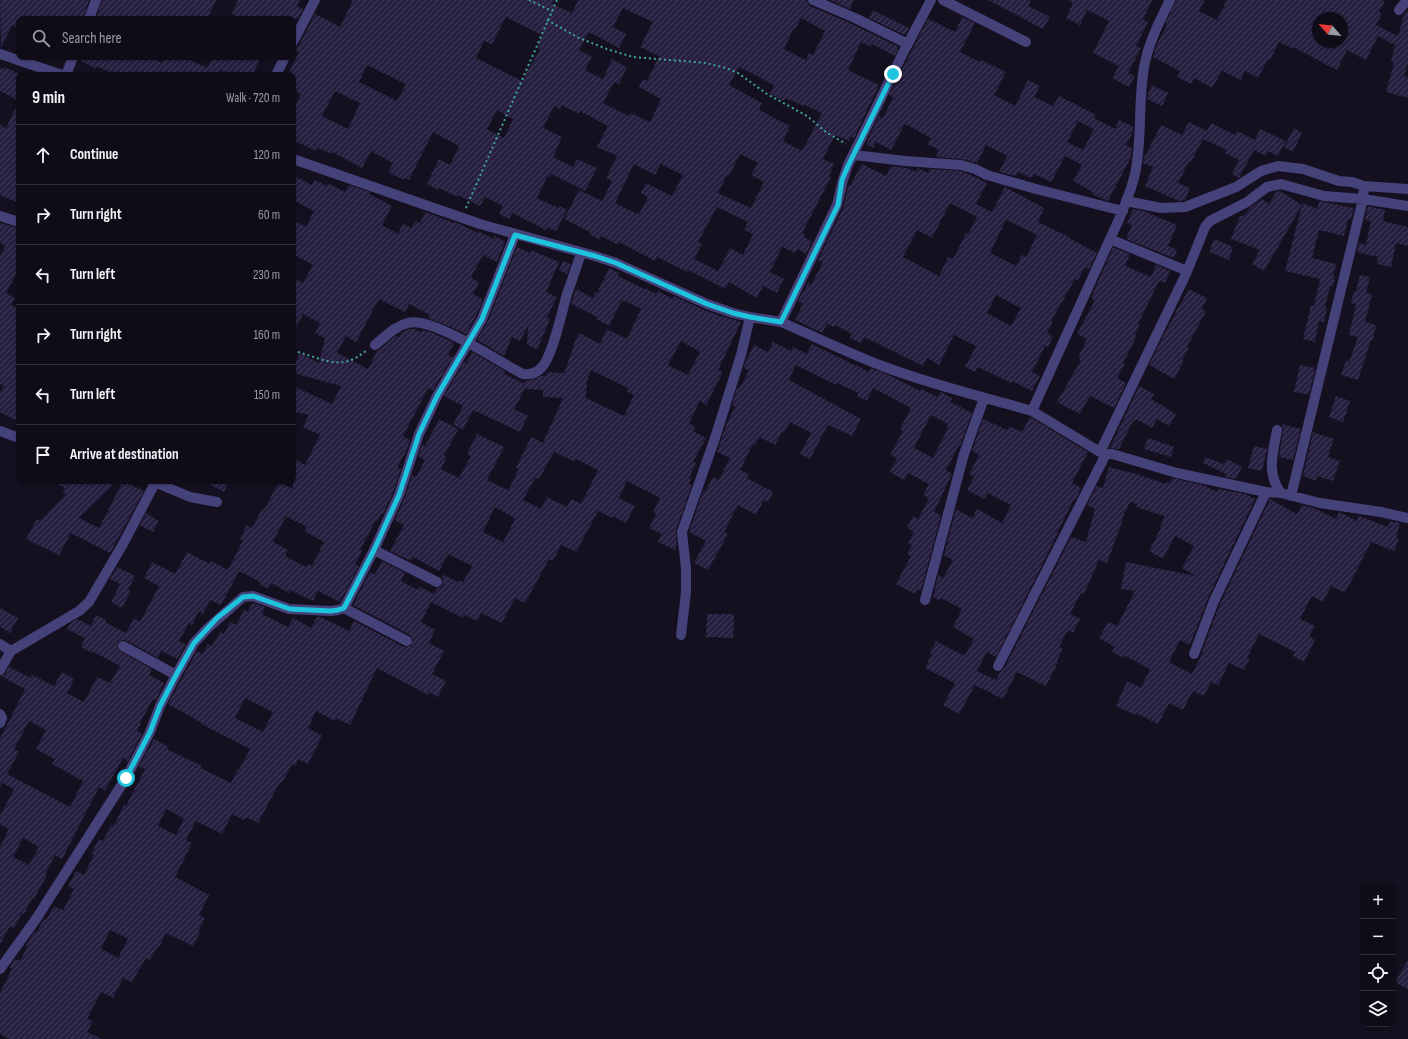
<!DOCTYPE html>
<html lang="en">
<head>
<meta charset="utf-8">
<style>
  :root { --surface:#0f0c18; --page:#181521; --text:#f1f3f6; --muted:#9b9ba2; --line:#2f2c37 }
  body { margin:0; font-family:"Sofia Sans Condensed",sans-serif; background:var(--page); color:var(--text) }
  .controls { position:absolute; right:12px; bottom:12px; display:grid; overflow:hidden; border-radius:8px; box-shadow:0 1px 3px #0004 }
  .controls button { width:36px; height:36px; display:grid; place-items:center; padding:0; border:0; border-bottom:1px solid var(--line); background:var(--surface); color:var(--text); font:20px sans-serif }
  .compass { position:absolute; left:1312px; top:12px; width:36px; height:36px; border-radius:50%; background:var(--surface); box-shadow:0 1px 3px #0004; rotate:297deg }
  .stop { position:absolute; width:12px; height:12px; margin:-9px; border:3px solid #1ec4dd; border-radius:50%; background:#fff }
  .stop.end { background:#1ec4dd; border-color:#fff; box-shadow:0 1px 4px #0008 }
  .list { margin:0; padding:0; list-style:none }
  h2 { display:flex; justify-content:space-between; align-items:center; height:52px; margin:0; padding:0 16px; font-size:17px }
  h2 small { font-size:13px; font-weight:400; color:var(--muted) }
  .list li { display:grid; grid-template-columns:26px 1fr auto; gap:12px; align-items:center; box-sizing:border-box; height:60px; padding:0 16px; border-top:1px solid var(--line) }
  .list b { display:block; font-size:15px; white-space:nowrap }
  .list em { font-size:13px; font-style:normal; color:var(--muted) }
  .icon { flex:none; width:22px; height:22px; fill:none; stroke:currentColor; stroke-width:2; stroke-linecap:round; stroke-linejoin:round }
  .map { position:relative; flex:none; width:1408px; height:1039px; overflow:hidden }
  .search { position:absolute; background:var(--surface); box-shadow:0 1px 3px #0004; left:16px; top:16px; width:280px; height:44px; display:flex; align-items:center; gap:10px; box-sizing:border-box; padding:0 14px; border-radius:8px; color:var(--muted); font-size:15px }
  .panel { position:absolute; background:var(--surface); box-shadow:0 1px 3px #0004; left:16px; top:72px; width:280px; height:412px; border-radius:8px }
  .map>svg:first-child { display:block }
  .building { fill:url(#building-hatch); fill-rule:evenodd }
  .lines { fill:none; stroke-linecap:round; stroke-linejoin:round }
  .path { stroke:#3ea5a1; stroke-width:2; stroke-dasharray:2 3; stroke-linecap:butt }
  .minor { stroke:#454179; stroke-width:10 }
  .route { stroke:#1ec4dd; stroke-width:5 }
</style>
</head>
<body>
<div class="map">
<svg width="1408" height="1039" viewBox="0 0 1408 1039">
  <defs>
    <pattern id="building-hatch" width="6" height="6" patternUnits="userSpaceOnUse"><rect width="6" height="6" fill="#261f3f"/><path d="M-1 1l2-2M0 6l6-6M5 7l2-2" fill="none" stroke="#453f5c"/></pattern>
  </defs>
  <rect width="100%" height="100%" fill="#141020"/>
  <!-- building -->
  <path class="building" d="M0,0H89L83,19H19L18,28L12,25L1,48Z
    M102,0H216L207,19H96Z
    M238,0H300L297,6L303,9L298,19H291L283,15L280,19H243L232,14Z
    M353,0H554L552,4L572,13L578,0H807L808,4L810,6L852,24L899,47L895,56L872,44L871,47L861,42L848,70L879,85L854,138L851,137L849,141L835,135L823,159L834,164L829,176L831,177L802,233L805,235L804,237L812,242L806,254L798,249L795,253L782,247L770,272L784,279L777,293L763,286L757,298L729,282L725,289L688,270L687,272L657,257L655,261L619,242L618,245L601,236L599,240L589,234L590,232L564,219L579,190L602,201L612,181L606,178L617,156L597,147L608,126L580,111L579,114L562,105L560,109L554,106L543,128L562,137L553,157L573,167L577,159L597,168L585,191L551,174L549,177H547L537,198L558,208L559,206L567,210L556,231L547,227L546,230L512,213L509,219L499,214L503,206L485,197L480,206L458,195L457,197L439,188L438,190L427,184L439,159L450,165L459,146L433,132L409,180L405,178L404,180L388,172L393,163L371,151L362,168L332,152L331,154L318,148L316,151L293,140V110L301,94L293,90V75H288L299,52L294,50L299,45L315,14L340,27ZM623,8L653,22L640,47L659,56L647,81L643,79L639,87L661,99L650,122L631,113L629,116L603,103L614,82L619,84L627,67L612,59L603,79L585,70L592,57L579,50L589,32L619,48L626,34L613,27ZM506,17L542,35L537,47L540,49L522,81L476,58L484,41L492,44ZM801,18L825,31L813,55L809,53L806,60L784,49L794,28H796ZM367,65L406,84L397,101L359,82ZM739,67L774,85L770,94L784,101L785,98L804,106L805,105L822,113L802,151L783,141L790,126L759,110L762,103L729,85ZM335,91L360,103L348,129L322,116ZM497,110L513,119L504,138L487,129ZM740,154L758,163L751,175L764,182L751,208L718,193L727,175L729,176ZM634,164L655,175L661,164L683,175L672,196L646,183L641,193L648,197L639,214L638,213L637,214L615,203ZM717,207L748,222L744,230L753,234L743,255L730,248L718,271L694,259L702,244L698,242Z
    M830,0H854L850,9Z
    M988,0H1031L1028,6L1050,17L1043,29Z
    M1068,0H1152L1143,19L1148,22L1136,46L1141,48L1128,73L1135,76L1129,87L1112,78L1119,66L1093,53L1109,21L1087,10L1080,25L1066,18L1073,3Z
    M1176,0H1205L1199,11L1217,20L1227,0H1385L1379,12L1382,14L1376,25L1398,36L1404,14L1408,10V63L1404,76L1408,77V98L1386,92L1394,63L1391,62L1395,45L1378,36L1366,60L1347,50L1337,70L1295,48L1294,49L1279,42L1270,60L1268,59L1258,78L1245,71L1241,80L1222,71L1212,88L1194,78L1191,84L1177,77L1180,71L1153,57L1157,44L1167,25L1165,24ZM1318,18H1342V42H1318Z
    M873,10L909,28L905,35L869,18Z
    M962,17L975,23L960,52L980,62L981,60L1006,72L994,95L1015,106L1028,80L1040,86L1034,97L1053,106L1059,96L1096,115L1094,118L1115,129L1119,120L1133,127V131L1126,145L1132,148L1131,157L1108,201L1092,194L1093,192L1073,181L1082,165L1065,156L1051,182L1034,174L1031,178L1018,172L1016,176L999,172L1007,156L986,145L977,163L962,159L936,157L939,150L927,144L931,138L907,125H904L891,150L876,142L873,148L866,144L879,116L883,118L893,97L889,95L928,19L955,32ZM1078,121L1094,129L1083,150L1067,142Z
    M79,57H151L162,63L165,57H184L207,68L213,57H261L252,75H231L220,70L218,74L221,75H117L96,66L95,68L79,60Z
    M0,67L4,69L5,67L19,74V101L0,91Z
    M1152,85L1168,93L1162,106L1147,99L1148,94Z
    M19,101V203L0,195V125L6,128Z
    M1189,122L1207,131L1191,162L1189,161L1178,183L1190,188L1185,200L1179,201L1145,186L1153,167L1143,163L1144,158L1161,125L1182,135Z
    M1211,123L1235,135L1237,131L1255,140L1260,129L1286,141L1278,156L1268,151L1266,156L1254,150L1240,176L1239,178L1232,174L1239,160L1225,153L1227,150L1203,139Z
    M1294,128L1302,133L1293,152L1284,147Z
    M862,164L886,176L891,166L907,168L916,172L918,168L928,173L930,169L960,171L971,175L987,183L976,204L992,212L1005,187L1044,208L1038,222L1069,237V238L1097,253L1089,269L1085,267L1078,280L1075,279L1051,321L1053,322L1047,333L1053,337L1048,347L1045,346L1032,372L1040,376L1032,391L1012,381L1011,383L978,367L975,372L965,367L976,346L954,335L939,365L927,358L923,366L864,337L861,343L850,338L852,334L835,325L834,327L827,324L822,333L795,320L803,304L798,301L808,283L811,285L823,262L818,260L843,208L848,187L849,186H850ZM950,203L977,217L968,234L966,233L953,259L948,257L939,276L903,257L917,230L932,238ZM1006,220L1037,235L1026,257L1022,255L1016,266L990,253ZM996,295L1021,308L1011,326L987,313Z
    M296,177L312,185L315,180L327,186L328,183L345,192L349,185L370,192L369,194L392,206L382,225L398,234L403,224L411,228L415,221L420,223L425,212L454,223V222L460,224L477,233L478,231L494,239L495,236L505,242L497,262L483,255L471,278L479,282L473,294L483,300L476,316L466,334L451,327L428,318L430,315L409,304L405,312L379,299L356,342L346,336L337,353L368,369L377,351L396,336L399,337L401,333L409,329H415L421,333L422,330L431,332L454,343L448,355L453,357L433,390L428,388L403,436L410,440L407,450L397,468L401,469L393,493L383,514L381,513L378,521L376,520L360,550L362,551L355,564L359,566L340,602L318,591L313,601L290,590L289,593L271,583L268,589L259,584L260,582L239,571L221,605L210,600L203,614L199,611L192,625L189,623L179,641L186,645L177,659L161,651L158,658L126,640H122L118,643L117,647L120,651L152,669L149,675L164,683L156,700L153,699L140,723L141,724L137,731L142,733L128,761L123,758L105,790L99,787L62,859L55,855L45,874L47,875L34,899L32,898L24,914L22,913L14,928L10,926L0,944V847L9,829L0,824V816L14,789L2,783L0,787V739L25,689L1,676L5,674L9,667L31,678L32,675L54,686L62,672L74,679L67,693L84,702L97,677L110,683L120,666L92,651V653L81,647L85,638L67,629L70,624L77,619L91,626L96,615L106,620L105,622L126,633L134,618L140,622L159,586L144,578L152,562L175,574L187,552L210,564L211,561L228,570L243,540L240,539L247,525L252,528L262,509L264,510L279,482L293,489V458L305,465L320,435L303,427L309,415L293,411V386L332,404L341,386L293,373V367L300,353L319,363L325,338L315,333L320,323L303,314L293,334V278L303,283L313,265L293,254V220L306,227L314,211L293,200V182ZM286,516L307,527L304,531L324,542L312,566L308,564L306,567L285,556L288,550L273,542ZM29,721L46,730L36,749L55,759L52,764L83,781L70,807L7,774L19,752L14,749ZM23,838L39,847L29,865L13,857Z
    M1280,191L1302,205L1303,203L1317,209L1319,201L1354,208L1351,219H1348L1344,236L1319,230L1312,258L1336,264L1333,276H1335L1333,286H1330L1325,308L1327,309L1324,322L1319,321L1315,342L1303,339L1311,305L1314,306L1320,279L1285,271L1302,205L1264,271L1252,264L1260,250L1231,239L1240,216H1243L1251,207L1262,199L1269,204L1276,192Z
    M1368,206L1385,210L1383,221L1408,227V246L1396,243L1391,267L1377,264L1378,257L1357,252L1359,243L1366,245L1371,221L1365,220Z
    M1133,209L1143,211L1177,225L1168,246L1177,250L1174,258L1126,239L1132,225L1127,223Z
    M0,223L19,228V269L6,293L15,298L11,305L19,309V422L0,412V392L4,386L0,384V256L5,246L0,243Z
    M1214,239L1233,247L1229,260L1209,252Z
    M517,247L530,253L531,250L559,262L546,292L557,297L547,317L550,319L537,350L527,344L528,326L520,341L512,337L504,356L477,340L488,321Z
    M1113,247L1130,254L1125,266L1151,277L1156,265L1170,271L1165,283L1159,281L1138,324L1139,325L1135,335L1137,336L1123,363L1125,364L1117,378L1126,383L1114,408L1090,396L1080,414L1057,402L1081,360L1078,358L1087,339L1077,334L1095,300L1091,298Z
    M563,261L571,264L567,274L559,270Z
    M609,268L619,273L618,276L644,289L645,288L656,294L658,291L673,299L674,296L706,311L713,313L721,317L722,316L741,322L718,370L723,372L706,405L700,401L689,423L695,427L693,431L706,438L693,462L696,463L689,478L691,479L689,484L692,485L676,530L677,545L675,550L658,542L662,534L649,528L656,514L653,512L660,498L627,481L619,498L635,506L626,523L613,516L612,518L598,511L576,552L561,545L553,561L549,559L525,603L515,598L502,623L481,613L477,621L464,615L463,618L431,602L421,622L435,630L429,643L444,651L432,674L446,681L438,697L429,692L428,695L377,668L350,725L336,718L335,721L316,711L308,728L322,736L308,764L298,759L295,766L292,764L282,783L280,782L258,823L246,817L244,820L232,814L222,834L196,821L186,840L192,843L175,877L209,895L199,915L205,918L198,931L200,932L193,946L166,933L159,947L158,946L150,960L146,958L132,982L123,978L113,998L101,992L87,1019L93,1021L87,1032L102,1039H9L0,1034V993L12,969L10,968L12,963L15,959L20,961L28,945H26L28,942L34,932L36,933L44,919L46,920L54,906L63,910L74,889L68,886L76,871L84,875L94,855L91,854L99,839L103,841L111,825L113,827L124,805L126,806L145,769L139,766L154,739L169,747L167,749L202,766L201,768L231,783L238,769L239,770L250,749L209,728L188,715L168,704L197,651L203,654L208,644L212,646L220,632L224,634L230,622L236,625L244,610L248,612L252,603L265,607L262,614L288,627L293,618L311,628L317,617H320L349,631L354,621L404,647L411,646L413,640L410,635L353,605L370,572L375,574L382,561L405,573L401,581L418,590L420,587L434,594L437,588L441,587L443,585L442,578L444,575L458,582L459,580L463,582L472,566L448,554L439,571L413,557L411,561L390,551L404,525L395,520L405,497L412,475L416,477L425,460L418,456L422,445L425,446L439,419L458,429L444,456L447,457L441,469L459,478L471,456L467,454L477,434L504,447L487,480L508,490L519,469L516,468L531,437L543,443L563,398L543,397V390L525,389L514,409L528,416L520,432L473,410L463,430L453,424L463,406L444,396L464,362L466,364L472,352L505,371L503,374L507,375L525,384V381L532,380L541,376H546L547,372L564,373L574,346H573L579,333L600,344L607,329L627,339L641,309L622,300L609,326L596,319L597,317L571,304L576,289L593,298L595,292L597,293ZM681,341L700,352L688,375L668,365ZM591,370L628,388L627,391L634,395L624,416L586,398L587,381ZM554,452L575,462L576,459L598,470L581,504L571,499L567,507L547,497L541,509L523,500L535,478L539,479ZM495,507L513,517V518L515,519L503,542L483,532ZM245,698L273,712L263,732L235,718ZM166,809L184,819L176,835L158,826ZM110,930L128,939L118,958L101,949Z
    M1360,275L1370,277L1366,293L1372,294L1365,322L1376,325L1373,340H1371L1358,380L1341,375L1346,360L1349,362L1358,337L1349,335L1356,304L1351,303L1354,291H1356Z
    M1189,289L1207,298L1202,309L1206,311L1187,347L1189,348L1182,360L1184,361L1174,379L1149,365L1164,334L1176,313H1175Z
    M773,342L791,351L793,347L807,354L812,344L856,366V365L869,372L871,368L889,375L920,391L921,389L937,397L941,392L952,398L950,402L972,413L960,446L959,445L946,470L952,474L934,512L941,515L921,591L917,589L915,594L896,584L911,556L907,554L912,545L908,543L914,532L907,528L913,516L918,519L929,498L923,495L929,484L908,473L904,480L890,472L897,458L890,455L903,431L900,429L911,408L873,388L867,401L857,396L858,393L837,383L836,385L796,365L789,380L861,419L852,436L828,425L810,459L800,454L811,433L790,422L784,433L782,432L775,445L759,437L755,445L753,444L740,470L749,474L747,478L773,492L768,502L764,500L756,515L738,505L724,532L728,534L708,570L694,563L706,541L689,532L703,491L705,492L713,477L719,480L730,458L717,452L726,425L735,407L732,405L737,388L739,389L749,371L744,368L745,363L754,345L768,352ZM931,415L948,424L947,427L948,428L933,458L914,448Z
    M1300,365L1315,368L1309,395L1294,392Z
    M1139,386L1154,394L1151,399L1176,414L1169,426L1157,419L1152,428L1136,419L1134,422L1133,421L1119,449L1110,448Z
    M1336,396L1350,401L1343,422L1329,417Z
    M1030,417L1088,452L1072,483L1081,488L1076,499H1074L1057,533H1058L996,657L987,652L977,671L996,680L1000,672L1004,669L1071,537L1086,542L1095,509L1087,505L1097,486L1103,488L1109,467L1136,474L1166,484V482L1170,483L1172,478L1203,485L1217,492L1219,489L1245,494L1255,499L1208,598L1190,645L1180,640L1169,662L1192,674L1203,652L1202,651L1220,604L1270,499L1297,514L1302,505L1316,509L1336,519L1339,512L1357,521L1359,516L1388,527L1390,521L1400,523L1396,538L1399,539L1394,551L1371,542L1345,593L1331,586L1323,602L1312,596L1300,619L1315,626L1309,636L1315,640L1304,662L1293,656L1295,652L1259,634L1247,658L1250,659L1244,670L1229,663L1218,685L1211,682L1204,696L1193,691L1183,710L1169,703L1158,724L1136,713L1135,715L1116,706L1127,681L1141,688L1150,669L1125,656L1124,658L1112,652L1115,647L1099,638L1108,622L1117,626L1135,591L1121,589L1126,562L1196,576L1182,568L1194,546L1175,536L1163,559L1149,551L1161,528H1160L1164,516L1136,507L1137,504L1130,502L1126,511H1125L1121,525L1107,563L1099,560L1084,594L1081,593L1070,614L1080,619L1073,633L1068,630L1059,647L1063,649L1057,661L1058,662L1046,686L1017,672L1003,699L975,685L959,714L943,705L955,683L925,668L932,654L930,653L936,641L963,655V654L965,655L974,639L953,627L962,609L941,598L940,601L933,597L938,575L943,578L953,560L944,555L956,509L972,518L977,509L1002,523L1011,505L988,493L984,499L967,490L974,477L969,474L979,455L972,451L983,419L1007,430L1009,426L1022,432Z
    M1282,424L1301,429L1293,460L1279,457L1283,431Z
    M1313,432L1334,439L1328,457L1340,461L1333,481L1317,476L1316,481L1303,476Z
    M1148,438L1174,447L1171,457L1144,449Z
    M1254,446L1267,449L1262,471L1248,468Z
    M1205,457L1224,464L1227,459L1242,467L1236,479L1225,477L1226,474L1203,463Z
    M51,481H117L79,518L99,528L123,481L144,491L110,553L71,533L59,555L26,539L37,519L40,521L66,494L62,491L65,488Z
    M203,481H229L224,492Z
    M146,513L159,521L153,532L140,525Z
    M117,567L135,576L128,590L131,591L122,608L111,602L120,584L110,579Z
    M0,608L18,618L10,633L0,627Z
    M707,614H734L733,638L706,637Z
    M1408,960V989L1395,982Z"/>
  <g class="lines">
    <!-- path -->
    <path class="path" d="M529,0L552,11
      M547,20L579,38L607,49L633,57L706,63L726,68L738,73L767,94L807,116L826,132L846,144
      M466,208L557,0
      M293,351C311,354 333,368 351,360C357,358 362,354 367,350"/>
    <!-- minor -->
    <path class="minor" d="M813,0L855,18L908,44
      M931,0L903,53L848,165L843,180L837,205L781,322C816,337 850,354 885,367C933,385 983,397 1032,411
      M943,0L1026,42
      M1170,0C1160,20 1150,40 1145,62C1138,95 1142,129 1137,162C1135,181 1127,199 1120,217L1032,411L1100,452L1106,454H1112L1177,473L1266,492L1281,493L1320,503L1381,512L1408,518
      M1399,10L1407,0
      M89,19L96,0
      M293,42L315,0
      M0,54L62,75
      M66,75L73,57
      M276,75L285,57
      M854,155L905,161L961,165L975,169L987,175L1036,189L1123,211
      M293,159L480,224L595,256L616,263L707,304L733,313L750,317L781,322
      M1126,201L1161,208L1185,207L1236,187L1261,171L1278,166L1303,169L1339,181L1352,182L1364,186L1408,189
      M0,216L19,222
      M1110,239L1187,271
      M375,345C385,337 395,326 408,323C432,316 499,362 523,374C530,375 537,373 542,367C553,355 562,311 567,294C572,280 577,266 581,253
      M1277,430C1273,453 1266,473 1281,493
      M0,431L19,438
      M1100,452L1186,274L1205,227L1210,221L1247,202L1267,187L1281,184L1324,196L1363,199L1408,206
      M152,481L190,497L217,502
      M1291,496L1363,199L1364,186
      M374,550L437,582
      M925,600L964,454L984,398
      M344,608L407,641
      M681,635L686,592V569L682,532L715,438L741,355L750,317
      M0,644L11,651
      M123,646L176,675
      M1194,654L1214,601L1266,492
      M998,666L1106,454
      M0,670L11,651L79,611L89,602L123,544L155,483
      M0,714L2,718L0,723
      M0,969L36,919L126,778L150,732L160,706L176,675L194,643L208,628L243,597L253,596L289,609L331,611L338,610L344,608L374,550L399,495L419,434L437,396L482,319L515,235"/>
  </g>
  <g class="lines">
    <!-- route -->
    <path class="route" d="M126,778L150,732L160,706L176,675L194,643L217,618L243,597L253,596L290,609L331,611L338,610L344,608L374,550L399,495L419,434L437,396L482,319L515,235L595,256L616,263L707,304L733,313L750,317L781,322L838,205L842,180L848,166L893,74"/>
  </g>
</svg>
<div class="controls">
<button>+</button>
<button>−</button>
<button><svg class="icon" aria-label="locate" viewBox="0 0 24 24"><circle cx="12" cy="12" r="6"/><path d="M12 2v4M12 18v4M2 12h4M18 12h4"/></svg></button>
<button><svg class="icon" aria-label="layers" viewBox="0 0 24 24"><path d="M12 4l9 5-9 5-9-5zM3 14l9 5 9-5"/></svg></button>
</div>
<svg class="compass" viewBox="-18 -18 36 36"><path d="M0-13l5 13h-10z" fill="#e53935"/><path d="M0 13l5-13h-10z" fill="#9b9ba2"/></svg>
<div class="stop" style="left:126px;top:778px"></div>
<div class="stop end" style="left:893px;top:74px"></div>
<div class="search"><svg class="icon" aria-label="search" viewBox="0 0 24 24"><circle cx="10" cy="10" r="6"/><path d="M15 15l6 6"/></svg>Search here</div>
<section class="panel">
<h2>9 min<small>Walk · 720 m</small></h2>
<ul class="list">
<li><svg class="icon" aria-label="ahead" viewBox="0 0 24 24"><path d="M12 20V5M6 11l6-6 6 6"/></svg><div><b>Continue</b></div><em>120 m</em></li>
<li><svg class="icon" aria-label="right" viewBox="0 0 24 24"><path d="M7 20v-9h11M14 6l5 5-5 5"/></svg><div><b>Turn right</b></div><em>60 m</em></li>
<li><svg class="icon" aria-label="left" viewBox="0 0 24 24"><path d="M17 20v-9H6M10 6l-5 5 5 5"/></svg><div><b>Turn left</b></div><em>230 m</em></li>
<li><svg class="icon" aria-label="right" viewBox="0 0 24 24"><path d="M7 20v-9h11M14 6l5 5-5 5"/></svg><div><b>Turn right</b></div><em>160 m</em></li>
<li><svg class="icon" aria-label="left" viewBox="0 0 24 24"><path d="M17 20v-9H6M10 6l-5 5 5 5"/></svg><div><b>Turn left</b></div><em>150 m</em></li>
<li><svg class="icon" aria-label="arrive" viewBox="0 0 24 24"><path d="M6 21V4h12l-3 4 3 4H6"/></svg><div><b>Arrive at destination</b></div></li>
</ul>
</section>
</div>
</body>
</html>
